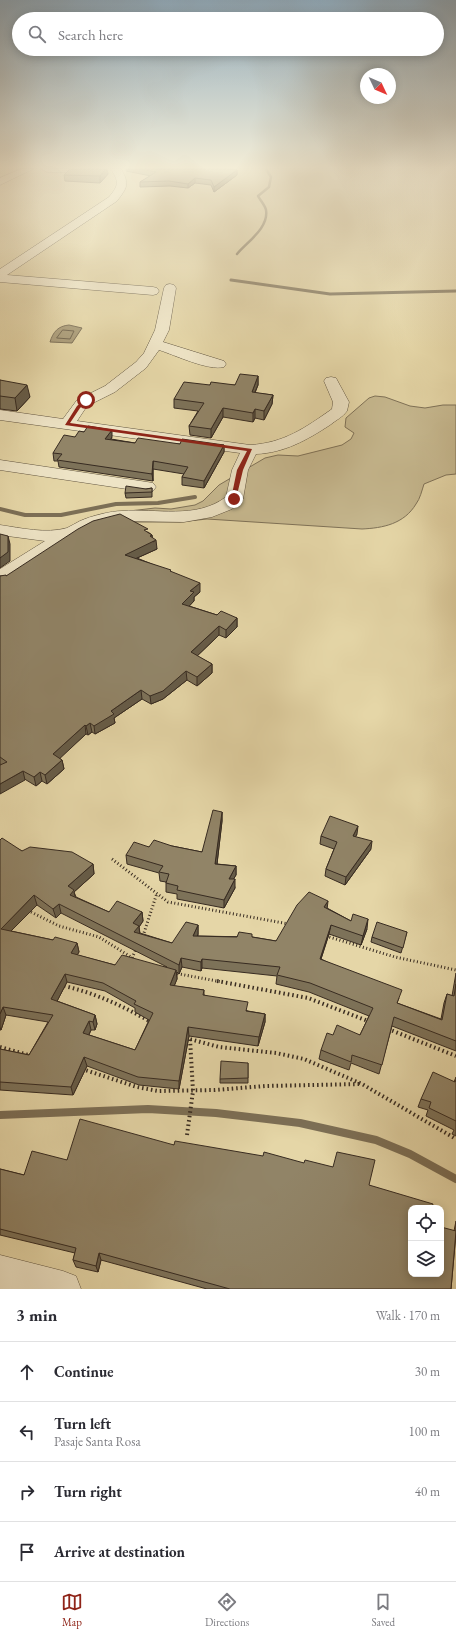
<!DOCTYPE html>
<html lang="en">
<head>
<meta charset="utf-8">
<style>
  :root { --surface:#fff; --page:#f7f7f7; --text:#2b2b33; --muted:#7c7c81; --line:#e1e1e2; --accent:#8f2418 }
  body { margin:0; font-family:"EB Garamond",serif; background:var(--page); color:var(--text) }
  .controls { position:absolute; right:12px; bottom:12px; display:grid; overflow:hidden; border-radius:8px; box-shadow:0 2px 10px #0003 }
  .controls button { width:36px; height:36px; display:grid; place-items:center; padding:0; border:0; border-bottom:1px solid var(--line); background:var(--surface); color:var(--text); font:20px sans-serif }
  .compass { position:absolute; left:360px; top:68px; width:36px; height:36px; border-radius:50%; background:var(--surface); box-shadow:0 2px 10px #0003; rotate:134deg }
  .stop { position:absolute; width:12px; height:12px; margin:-9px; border:3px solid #8f2418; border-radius:50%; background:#fff }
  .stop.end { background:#8f2418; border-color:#fff; box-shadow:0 1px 4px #0008 }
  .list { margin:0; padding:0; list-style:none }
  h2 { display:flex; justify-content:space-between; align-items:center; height:52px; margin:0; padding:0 16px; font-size:17px }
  h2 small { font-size:13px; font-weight:400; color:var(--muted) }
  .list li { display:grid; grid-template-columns:26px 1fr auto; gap:12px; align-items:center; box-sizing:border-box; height:60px; padding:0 16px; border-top:1px solid var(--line) }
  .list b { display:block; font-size:15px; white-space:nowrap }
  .list p { margin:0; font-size:13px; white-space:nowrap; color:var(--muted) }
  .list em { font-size:13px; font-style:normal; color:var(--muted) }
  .icon { flex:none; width:22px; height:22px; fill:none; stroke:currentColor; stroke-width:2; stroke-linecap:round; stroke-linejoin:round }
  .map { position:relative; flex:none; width:456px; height:1289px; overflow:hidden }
  .search { position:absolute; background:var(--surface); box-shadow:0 2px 10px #0003; left:12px; right:12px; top:12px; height:44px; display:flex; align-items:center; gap:10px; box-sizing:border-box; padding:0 14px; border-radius:22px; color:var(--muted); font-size:15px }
  .sheet { height:292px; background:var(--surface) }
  nav { display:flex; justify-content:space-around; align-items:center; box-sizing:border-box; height:56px; border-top:1px solid var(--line); background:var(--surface); font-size:11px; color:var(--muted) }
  nav a { display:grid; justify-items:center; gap:2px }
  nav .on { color:var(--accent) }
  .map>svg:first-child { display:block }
  .green { fill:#c7b990; stroke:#7f7258 }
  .water { fill:#aa9c79; stroke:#7c6f56 }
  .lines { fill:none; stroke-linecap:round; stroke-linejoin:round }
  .shore { stroke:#70644d; stroke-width:1 }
  .stream-far3 { stroke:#7c6f56; stroke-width:2.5 }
  .stream-far2 { stroke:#7c6f56; stroke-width:3 }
  .stream-far1 { stroke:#7c6f56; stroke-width:4 }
  .stream { stroke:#7c6f56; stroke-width:8 }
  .street-casing { stroke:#625642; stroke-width:1 }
  .path-far1 { stroke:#372b21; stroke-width:3; stroke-dasharray:1 2.5; stroke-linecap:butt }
  .path { stroke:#372b21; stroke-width:4; stroke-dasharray:1.5 3; stroke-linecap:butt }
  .street { fill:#eee4c6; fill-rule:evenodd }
  .wall { fill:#7d7259; stroke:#372b21; fill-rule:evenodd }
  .shaded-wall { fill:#665c48; stroke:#372b21 }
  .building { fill:#918467; stroke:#372b21; fill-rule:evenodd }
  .route { fill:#8f2418 }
</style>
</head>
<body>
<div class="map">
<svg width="456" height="1289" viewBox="0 0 456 1289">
  <rect width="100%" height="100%" fill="#e5d6a7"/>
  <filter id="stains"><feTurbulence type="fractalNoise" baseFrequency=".005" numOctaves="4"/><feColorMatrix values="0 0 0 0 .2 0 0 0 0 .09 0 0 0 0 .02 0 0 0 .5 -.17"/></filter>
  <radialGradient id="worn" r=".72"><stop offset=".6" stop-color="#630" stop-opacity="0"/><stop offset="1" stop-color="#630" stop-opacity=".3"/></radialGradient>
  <!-- green -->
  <path class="green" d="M375,396L385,397L410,406L425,408L443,405H456V474L446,475L424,484C422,490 420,499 416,504C404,524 383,528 362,529L207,519L180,522H129L121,512L155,508L171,509L195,505L203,501L219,485L265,458L278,455L298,456L342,445L351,439L354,433L345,427L346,418L369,398Z"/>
  <!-- water -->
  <path class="water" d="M69,325L82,328L72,343L50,342C53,332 58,326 69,325Z"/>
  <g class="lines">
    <!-- shore -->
    <path class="shore" d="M63,330L74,331L70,339L57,338Z"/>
    <!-- stream-far3 -->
    <path class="stream-far3" d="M237,254C247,242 269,228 266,210C265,205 260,200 258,196L269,187L271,177L266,169"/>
    <!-- stream-far2 -->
    <path class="stream-far2" d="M231,280L330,294L456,291"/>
    <!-- stream-far1 -->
    <path class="stream-far1" d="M0,509L25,515H61L116,504L158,503L195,497"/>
    <!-- stream -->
    <path class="stream" d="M0,1115L148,1109L216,1113L300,1123L376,1140L410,1154L456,1179"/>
    <!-- street casing -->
    <g class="street-casing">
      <path id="street" d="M21,169H33L0,185V178Z
        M42,169H101L102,170L97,173L47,172Z
        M111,169H121C130,184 127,188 117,201L7,275L153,287L157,288L159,291L157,294L153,295L0,282V269L109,197C119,185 119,182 111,169Z
        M170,284L174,285L176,288L169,330L163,342L224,361L226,364L224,367C208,371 175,355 159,350L146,368L115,392L87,406L77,421L250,445C284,443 305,428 332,409L333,402L324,381L326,378L331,377L336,378L349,402L347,411C343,417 336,420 330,425C307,440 284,453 256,454L248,470L243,499L232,509L212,517L184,522L121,521L94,528L78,536L7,582L0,584V569L45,541L0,535V525C21,528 46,534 67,528C71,526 76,523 80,521C91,516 111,511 122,511C157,508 195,520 226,497L232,470L240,453L0,420V410L63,419L77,400L105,386L136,362L144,353L155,330L164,288L166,285Z
        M0,460L147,482L153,483L156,487L153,491L147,492L0,470Z
        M0,1255L63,1271L76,1276L81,1289H0Z"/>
    </g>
    <!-- path-far1 -->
    <path class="path-far1" d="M112,859L168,902L289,924
      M31,912L59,926L99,937L134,959
      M143,936L157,893
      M326,936L395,957L456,970
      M132,958L136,949
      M174,973L222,982"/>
    <!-- path -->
    <path class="path" d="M217,981L308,998L368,1021
      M64,986C95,993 123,1006 151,1022
      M388,1029L456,1056
      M186,1038L219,1047L276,1053L304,1059L362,1084L456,1139
      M0,1047L32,1056
      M82,1069L137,1087L158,1091L215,1090L265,1086L361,1084
      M187,1135L193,1091L190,1039"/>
    <!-- street -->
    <use href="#street" class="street"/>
  </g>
  <!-- wall -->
  <path class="wall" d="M126,169H228L237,170V175L214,192L211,185L195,183L188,188L170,186L140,187V182L151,176L126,171Z
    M108,174L100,183L65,181L64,175Z
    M258,376V385L255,393L273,395L272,404L264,420L255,418L253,422L223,417L211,438L190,435L189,426L198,411L174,408V399L210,385H235Z
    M0,380L30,397L17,411L0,409Z
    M84,432L112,437L111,439L135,443L224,445V452L204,488L182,485V477L184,474L153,469V481L59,467L58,461H54L53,453L75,437Z
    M152,488V497L126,498L125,493Z
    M148,532L152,535V537L157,549L137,558L171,572L200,592L194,597V601L189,606L217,615L237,618V627L226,638L219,635L197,656L212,664V673L197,686L187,680L163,699L151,704L142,699L114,718L115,723L95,734L92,732L88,735L86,734L59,758L62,760L64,769L47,784L42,781L36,786L0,764V576H6Z
    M222,812V821L217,864L236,866V875L233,879L235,888L224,908L177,899V894L166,892V882L160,881L159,873L127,864L126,855L149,847L172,846L202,852Z
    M357,834L355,837L371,849L345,885L325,876L326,869L334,849L320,844L321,836Z
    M0,840L22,851L93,864L94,874L74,892L76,897L109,912H142L143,921L139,927L140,933L172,943L198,925V936L252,937L276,941L327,908L351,921L367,929L361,945L329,934L321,959L399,998L397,1003L441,1019L444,1003L447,994L452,996L456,973V1051L392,1026L379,1074L351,1063L349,1070L319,1059L321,1050L333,1035H360L369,1016L309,992L276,984L277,976L202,968L201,971L182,967L179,974L177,972V979L174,986L204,990V995L248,1011L265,1014V1022L258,1046L189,1036L179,1089L139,1085L87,1066L73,1095L0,1090V1049L29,1055L48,1022L6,1015L1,1030H0ZM37,905L56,918L61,913L167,967L115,965L77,955L79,952L77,943L53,940L11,931ZM67,982L105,991L135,1008V1012L149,1020L135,1050L89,1035L91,1030H95L97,1024L95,1015L57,1001Z
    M407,932L401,953L371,942L372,937Z
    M248,1063V1083H220V1079Z
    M456,1077V1136L452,1134L454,1130L426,1116L428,1110L418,1107L421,1099L454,1082Z
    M174,1145L369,1185L411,1274L454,1231L456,1221V1234L451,1289H207L101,1260L98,1272L76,1267L73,1260L75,1253L0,1235V1169L24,1175L67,1160Z"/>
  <!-- shaded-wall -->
  <path class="shaded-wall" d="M106,169H107L108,174L100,183V176Z
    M237,170V175L214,192V187Z
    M195,178V183L188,188V184Z
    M258,376V385L251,401L252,392Z
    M27,385L30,397L17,411L15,398Z
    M273,395L272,404L264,420V411Z
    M223,408V417L211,438V429Z
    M255,409V418L253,422V413Z
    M112,430V437L106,446L105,439Z
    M224,445V452L204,488V481Z
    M153,461V481L152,474Z
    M152,535L153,542L156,540L157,549L126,563L125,555Z
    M8,536L10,544V561L0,568V558Z
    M200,583V592L194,597V601L183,613L182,604L190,591Z
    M237,618V627L226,638V630Z
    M219,626V635L192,661L191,652Z
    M212,664V673L197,686V677Z
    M186,671L187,680L163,699L151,704L150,696Z
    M141,690L142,699L114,718L115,723L95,734L94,726L111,711Z
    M90,723L92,732L88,735L86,726Z
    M85,725L86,734L55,763L53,754Z
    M62,760L64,769L47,784L45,775Z
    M23,771L25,780L0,794V784Z
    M40,772L42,781L36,786L34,777Z
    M222,812V821L216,872L215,864Z
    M358,826L357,834L352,844L353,836Z
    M372,841L371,849L345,885L346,877Z
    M93,864L94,874L74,892L76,900L72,904L68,886Z
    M236,866V875L229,887V879Z
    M235,879V888L224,908V900Z
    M34,895L37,905L4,938L1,929Z
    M328,901L327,910L324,907Z
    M59,904L61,913L56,918L53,909Z
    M142,912L143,921L139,927L140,936L136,941L133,923Z
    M368,919L367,929L361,945L363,936Z
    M198,925V934L194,945L193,936Z
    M331,925L329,934L318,968L320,959Z
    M77,943L79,952L73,962L71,953Z
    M181,958L182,967L179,974V965Z
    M202,959V968L201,971V962Z
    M176,970L177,979L171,994L170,985Z
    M65,974L67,982L54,1007L51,999Z
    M3,1007L6,1015L1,1030L0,1027V1014Z
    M265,1014V1022L258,1046L259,1037Z
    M95,1015L97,1024L95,1030L93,1022Z
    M89,1021L91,1030L85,1042L83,1033Z
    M188,1027L189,1036L179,1089V1081Z
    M84,1057L87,1066L73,1095L71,1087Z
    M99,1253L101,1260L98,1272L96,1266Z"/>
  <!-- building -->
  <path class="building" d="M70,169H106L100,176L64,175Z
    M139,169H228L237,170L214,187L211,180L195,178L188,184L169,181L140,182L156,172Z
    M240,374L258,376L252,392L273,395L264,411L255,409L253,413L223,408L211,429L189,426L204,403L174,399L184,382L210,385L211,382L235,385Z
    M0,380L27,385L15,398L0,396Z
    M88,426L112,430L105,439L135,443L138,438L180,444L182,439L224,445L204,481L182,477L188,467L153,461L152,474L57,460L62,454L53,453L64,435L75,437L79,431L84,432Z
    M126,486L146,489L152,488V492L125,493Z
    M120,514L148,529L144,530L152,535L150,536L156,540L125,555L171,570L170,571L200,583L190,591L194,592L182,604L217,615L221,611L237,618L226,630L219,626L191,652L212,664L197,677L186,671L163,691L150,696L141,690L111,711L114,714L94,726L90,723L86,726L85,725L53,754L62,760L45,775L40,772L34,777L23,771L0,784V765L7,762L0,757V576L6,575V576L78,529L93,521Z
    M0,534L8,536V552L0,558Z
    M213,810L222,812L215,864L236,866L229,879H235L224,900L177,890L178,886L166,883L169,874L159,872L163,866L126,855L134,842L149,847L154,840L172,846L202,852Z
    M330,816L358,826L353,836L372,841L346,877L326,869L337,842L321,836Z
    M2,838L22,851L30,847L72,852L93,864L68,886L74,890L70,895L109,912L117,901L142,912L133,923L139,926L134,932L172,943L186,922L198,925L193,936L237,937L239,932L252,934V937L276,941L297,905L309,892L328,901L324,907L351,921L353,914L368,919L363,936L331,925L320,959L402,990L397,1003L442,1020L447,994L454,996L456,984V1041L394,1017L382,1065L352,1055L351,1062L321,1050L327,1033L333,1035L337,1025L360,1035L373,1008L310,983L277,975L280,967L202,959L201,962L181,958L179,965L59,904L53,909L34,895L1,929L53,940L55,937L77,943L71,953L115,965L122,955L176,970L170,985L204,990L203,995L248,1002L246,1011L265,1014L259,1037L188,1027L179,1081L138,1077L84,1057L71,1087L0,1082V1049L29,1055L53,1015L3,1007L0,1014V840ZM65,974L103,983L136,1001L134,1004L153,1013L135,1050L83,1033L89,1021L93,1022L95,1015L51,999Z
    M377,922L407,932L403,948L372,937Z
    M221,1061L248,1063V1078L220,1079Z
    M433,1072L455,1082L456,1080V1121L429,1108L431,1102L421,1099Z
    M80,1119L174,1145L175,1141L263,1156L264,1152L304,1163L305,1160L333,1167L337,1152L375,1160L369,1185L433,1204L432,1208H411V1274H441V1227L456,1231L451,1289H230L99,1253L96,1266L73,1260L76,1248L0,1229V1169L24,1175L32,1151L67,1160Z"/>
  <!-- sky -->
  <linearGradient id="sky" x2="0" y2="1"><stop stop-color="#8faabc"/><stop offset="0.48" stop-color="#f3edd7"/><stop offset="1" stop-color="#f3edd7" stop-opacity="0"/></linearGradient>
  <rect width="456" height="349" fill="url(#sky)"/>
  <!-- route -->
  <path class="route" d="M85,399L89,400L80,408L70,423L252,449L243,470L236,499L234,500L231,499L237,470L247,451L65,425L77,406Z"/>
  <rect width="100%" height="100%" filter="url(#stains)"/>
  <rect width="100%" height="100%" fill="url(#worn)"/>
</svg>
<div class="controls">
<button><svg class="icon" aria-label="locate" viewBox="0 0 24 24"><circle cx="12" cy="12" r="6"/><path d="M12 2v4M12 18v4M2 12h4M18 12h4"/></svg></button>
<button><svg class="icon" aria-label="layers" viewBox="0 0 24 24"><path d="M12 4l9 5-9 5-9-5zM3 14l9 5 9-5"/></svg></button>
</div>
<svg class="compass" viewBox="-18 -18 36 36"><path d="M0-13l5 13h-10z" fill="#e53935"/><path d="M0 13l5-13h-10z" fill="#7c7c81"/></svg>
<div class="stop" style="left:86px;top:400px"></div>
<div class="stop end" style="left:234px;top:499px"></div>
<div class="search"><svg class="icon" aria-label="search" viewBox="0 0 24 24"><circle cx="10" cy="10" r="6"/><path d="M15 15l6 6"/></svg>Search here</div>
</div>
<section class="sheet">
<h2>3 min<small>Walk · 170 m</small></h2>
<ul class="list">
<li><svg class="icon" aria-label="ahead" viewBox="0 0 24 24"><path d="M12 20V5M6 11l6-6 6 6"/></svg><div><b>Continue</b></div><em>30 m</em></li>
<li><svg class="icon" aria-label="left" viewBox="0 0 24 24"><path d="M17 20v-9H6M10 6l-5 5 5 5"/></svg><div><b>Turn left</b><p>Pasaje Santa Rosa</p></div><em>100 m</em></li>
<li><svg class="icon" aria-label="right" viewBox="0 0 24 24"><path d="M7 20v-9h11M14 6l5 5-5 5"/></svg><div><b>Turn right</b></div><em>40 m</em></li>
<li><svg class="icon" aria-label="arrive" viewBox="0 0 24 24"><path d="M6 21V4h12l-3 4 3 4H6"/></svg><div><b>Arrive at destination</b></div></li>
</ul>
</section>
<nav>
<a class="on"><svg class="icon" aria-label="map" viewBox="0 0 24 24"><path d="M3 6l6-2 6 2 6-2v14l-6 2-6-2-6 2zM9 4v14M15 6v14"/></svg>Map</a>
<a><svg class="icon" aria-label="directions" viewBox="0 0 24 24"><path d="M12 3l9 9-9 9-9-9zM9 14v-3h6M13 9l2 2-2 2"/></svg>Directions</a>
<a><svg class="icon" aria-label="saved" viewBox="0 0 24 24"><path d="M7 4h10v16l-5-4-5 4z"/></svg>Saved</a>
</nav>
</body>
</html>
